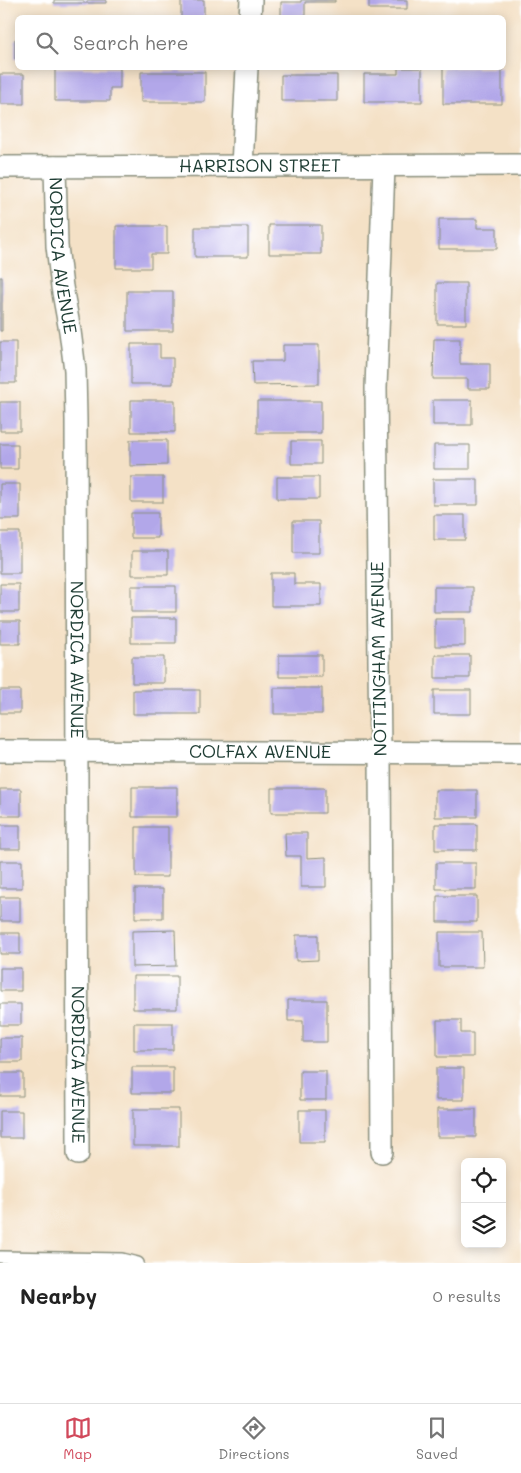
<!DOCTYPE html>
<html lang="en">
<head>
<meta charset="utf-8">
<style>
  :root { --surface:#fff; --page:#f6f6f6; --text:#222; --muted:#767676; --line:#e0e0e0; --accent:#d1495b }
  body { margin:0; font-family:Mali,sans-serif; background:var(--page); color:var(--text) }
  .controls { position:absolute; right:15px; bottom:15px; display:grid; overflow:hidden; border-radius:8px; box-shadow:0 2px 12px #0003 }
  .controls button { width:45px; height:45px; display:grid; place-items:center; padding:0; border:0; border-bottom:1px solid var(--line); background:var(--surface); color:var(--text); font:25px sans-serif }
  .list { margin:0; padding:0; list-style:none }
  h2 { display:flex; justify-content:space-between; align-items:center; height:65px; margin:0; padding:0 20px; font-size:21px }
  h2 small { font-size:16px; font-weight:400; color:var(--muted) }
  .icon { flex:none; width:28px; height:28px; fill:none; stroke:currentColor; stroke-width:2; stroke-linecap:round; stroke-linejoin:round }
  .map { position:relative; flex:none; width:521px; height:1263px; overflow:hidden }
  .search { position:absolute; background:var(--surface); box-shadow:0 2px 12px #0003; left:15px; right:15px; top:15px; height:55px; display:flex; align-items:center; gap:12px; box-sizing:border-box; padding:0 18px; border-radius:8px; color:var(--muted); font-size:19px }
  .sheet { height:140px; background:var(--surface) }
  nav { display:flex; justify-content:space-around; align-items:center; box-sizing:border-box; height:70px; border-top:1px solid var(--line); background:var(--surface); font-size:14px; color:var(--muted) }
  nav a { display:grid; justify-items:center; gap:2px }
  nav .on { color:var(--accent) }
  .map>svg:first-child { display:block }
  .building { fill:#b2a7e9 }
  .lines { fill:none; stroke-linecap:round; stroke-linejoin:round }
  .lane-casing { stroke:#8a8f7d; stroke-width:14 }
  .street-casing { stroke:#8a8f7d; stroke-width:24 }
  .lane { stroke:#fff; stroke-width:11 }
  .street { stroke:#fff; stroke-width:21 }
  .labels { text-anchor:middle; stroke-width:4; stroke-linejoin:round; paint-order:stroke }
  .street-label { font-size:18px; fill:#1f3d34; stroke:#fff }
</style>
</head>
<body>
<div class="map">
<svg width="521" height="1263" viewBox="0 0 521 1263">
  <rect width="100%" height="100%" fill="#fff"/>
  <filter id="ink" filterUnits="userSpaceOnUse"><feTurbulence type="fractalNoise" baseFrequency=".02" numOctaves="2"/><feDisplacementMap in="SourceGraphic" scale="10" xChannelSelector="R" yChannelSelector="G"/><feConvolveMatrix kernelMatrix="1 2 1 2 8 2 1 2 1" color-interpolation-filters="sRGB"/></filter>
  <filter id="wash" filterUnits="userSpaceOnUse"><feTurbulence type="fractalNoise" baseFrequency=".0096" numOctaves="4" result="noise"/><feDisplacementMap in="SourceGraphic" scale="20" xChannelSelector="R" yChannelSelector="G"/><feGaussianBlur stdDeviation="1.12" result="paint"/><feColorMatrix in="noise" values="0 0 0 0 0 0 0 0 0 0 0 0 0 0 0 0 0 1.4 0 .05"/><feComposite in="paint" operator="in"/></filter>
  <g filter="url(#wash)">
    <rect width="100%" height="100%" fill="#f4e1c6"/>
    <g id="blocks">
      <!-- building -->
      <path class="building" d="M54,0H106V3H54Z
        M181,0H204V18H181Z
        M301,0H335V2H305V18H281V2H301Z
        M369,0H407V9H369Z
        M15,39H18V59H15Z
        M55,68H120V88H110V101H55Z
        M398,68H422V102H364V74H398Z
        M443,68H502V104H443Z
        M141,72H205V102H141Z
        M0,74H24V104H0Z
        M281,75H337V101H281Z
        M439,219H477V228H497V249H439Z
        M269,225H321V254H269Z
        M116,226H167V254H151V268H116Z
        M195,227H248V257H195Z
        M0,277H2V331H0Z
        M437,283H466V324H437Z
        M127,291H173V331H127Z
        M434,339H460V364H490V389H468V379H433Z
        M0,342H16V383H0Z
        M131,344H160V358H173V384H131Z
        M283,345H319V384L253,385L252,361H283Z
        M131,400H175V432H131Z
        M433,400H472V425H433Z
        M257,401H321V433H257Z
        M0,402H20V431H0Z
        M130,440H167V465L130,466Z
        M291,441H321V464H291Z
        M0,444H18V469H0Z
        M434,445H470V469H434Z
        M131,477H163V502H131Z
        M277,477H319V499H277Z
        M433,479H478V505H433Z
        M0,484H20V519H0Z
        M131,513H158V538H131Z
        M434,515H465V540H434Z
        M293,521H319V553H293Z
        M0,532H20V573H0Z
        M132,551H168V575H132Z
        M271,573H294V584H321V606H271Z
        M0,584H19V612H0Z
        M131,586H176V612H131Z
        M434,587H473V612H434Z
        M131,618H176V643H131Z
        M435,619H465V646H435Z
        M0,621H20V644H0Z
        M279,655H322V677H279Z
        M435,655H470V678H435Z
        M132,657H164V683H132Z
        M274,688H322V714H274Z
        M0,690H20V713H0Z
        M133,690H200V714H133Z
        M434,690H471V714H434Z
        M132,787H177V817H132Z
        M271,788H325V813H271Z
        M0,789H21V816H0Z
        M435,790H477V817H435Z
        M435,824H477V850H435Z
        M0,825H20V849H0Z
        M136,827H168V877H136Z
        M285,833H307V858L326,857V887H301V856H286Z
        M0,861H22V888H0Z
        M436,863H476V889H436Z
        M135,889H163V918H135Z
        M437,896H477V922H437Z
        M0,897H20V921H0Z
        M175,930L176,966L132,967V931Z
        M439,932H482L483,967H439Z
        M0,933H20V954H0Z
        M296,935H318V960L296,961Z
        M0,968H21V991H0Z
        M133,976H177V1009H133Z
        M288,1000H327V1042H303V1021H288Z
        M0,1004H21V1025H0Z
        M437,1020H461V1033H473V1057H437Z
        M134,1023H173V1050H134Z
        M0,1038H22V1062H0Z
        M132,1067H173V1093H132Z
        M436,1068H464V1100H436Z
        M300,1071H326V1100H300Z
        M0,1073H23V1096H0Z
        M133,1109H179V1146H133Z
        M437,1109H476V1137H437Z
        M299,1110H325V1142H299Z
        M0,1111H22V1138H0Z"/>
    </g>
  </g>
  <g filter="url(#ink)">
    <use href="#blocks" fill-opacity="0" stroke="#8a8f7d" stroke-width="1"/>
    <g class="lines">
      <!-- lane casing -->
      <g class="lane-casing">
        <path id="lane" d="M0,1257L122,1259L138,1263"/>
      </g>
      <!-- street casing -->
      <g class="street-casing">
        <g id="street">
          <path d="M250,18L251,0"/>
          <path d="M242,166L247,68"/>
          <path id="s1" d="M0,167L521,165"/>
          <path id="s2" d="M55,167L57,246L62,287L70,331L75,370L76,420L78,1154"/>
          <path id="s3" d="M0,751L521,753"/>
          <path d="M382,1152L380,752L376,388L384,166"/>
        </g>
      </g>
      <!-- lane -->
      <use href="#lane" class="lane"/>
      <!-- street -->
      <use href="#street" class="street"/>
    </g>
  </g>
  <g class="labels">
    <!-- street labels -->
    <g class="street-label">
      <text dy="6" stroke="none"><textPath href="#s1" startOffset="260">HARRISON STREET</textPath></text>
      <text dy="6" stroke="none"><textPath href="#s2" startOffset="89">NORDICA AVENUE</textPath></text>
      <text transform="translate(379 659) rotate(-91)" y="6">NOTTINGHAM AVENUE</text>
      <text dy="6" stroke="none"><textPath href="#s2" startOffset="494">NORDICA AVENUE</textPath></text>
      <text dy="6" stroke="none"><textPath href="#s3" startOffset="260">COLFAX AVENUE</textPath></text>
      <text dy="6" stroke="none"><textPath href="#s2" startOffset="899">NORDICA AVENUE</textPath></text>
    </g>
  </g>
</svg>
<div class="controls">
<button><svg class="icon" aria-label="locate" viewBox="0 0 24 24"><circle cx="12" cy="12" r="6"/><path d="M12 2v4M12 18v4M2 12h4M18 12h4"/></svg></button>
<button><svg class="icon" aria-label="layers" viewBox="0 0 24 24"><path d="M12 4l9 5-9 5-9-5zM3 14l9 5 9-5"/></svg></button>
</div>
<div class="search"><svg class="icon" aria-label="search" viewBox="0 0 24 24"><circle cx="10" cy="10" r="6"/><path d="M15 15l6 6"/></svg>Search here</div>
</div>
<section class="sheet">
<h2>Nearby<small>0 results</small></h2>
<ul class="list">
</ul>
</section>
<nav>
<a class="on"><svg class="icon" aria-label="map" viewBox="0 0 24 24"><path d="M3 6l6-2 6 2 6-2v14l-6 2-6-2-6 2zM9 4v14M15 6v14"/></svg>Map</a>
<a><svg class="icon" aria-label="directions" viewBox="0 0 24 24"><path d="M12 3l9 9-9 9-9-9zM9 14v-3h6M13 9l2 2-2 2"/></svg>Directions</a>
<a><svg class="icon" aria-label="saved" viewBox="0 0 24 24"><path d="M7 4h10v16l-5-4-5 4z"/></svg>Saved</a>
</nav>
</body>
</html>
